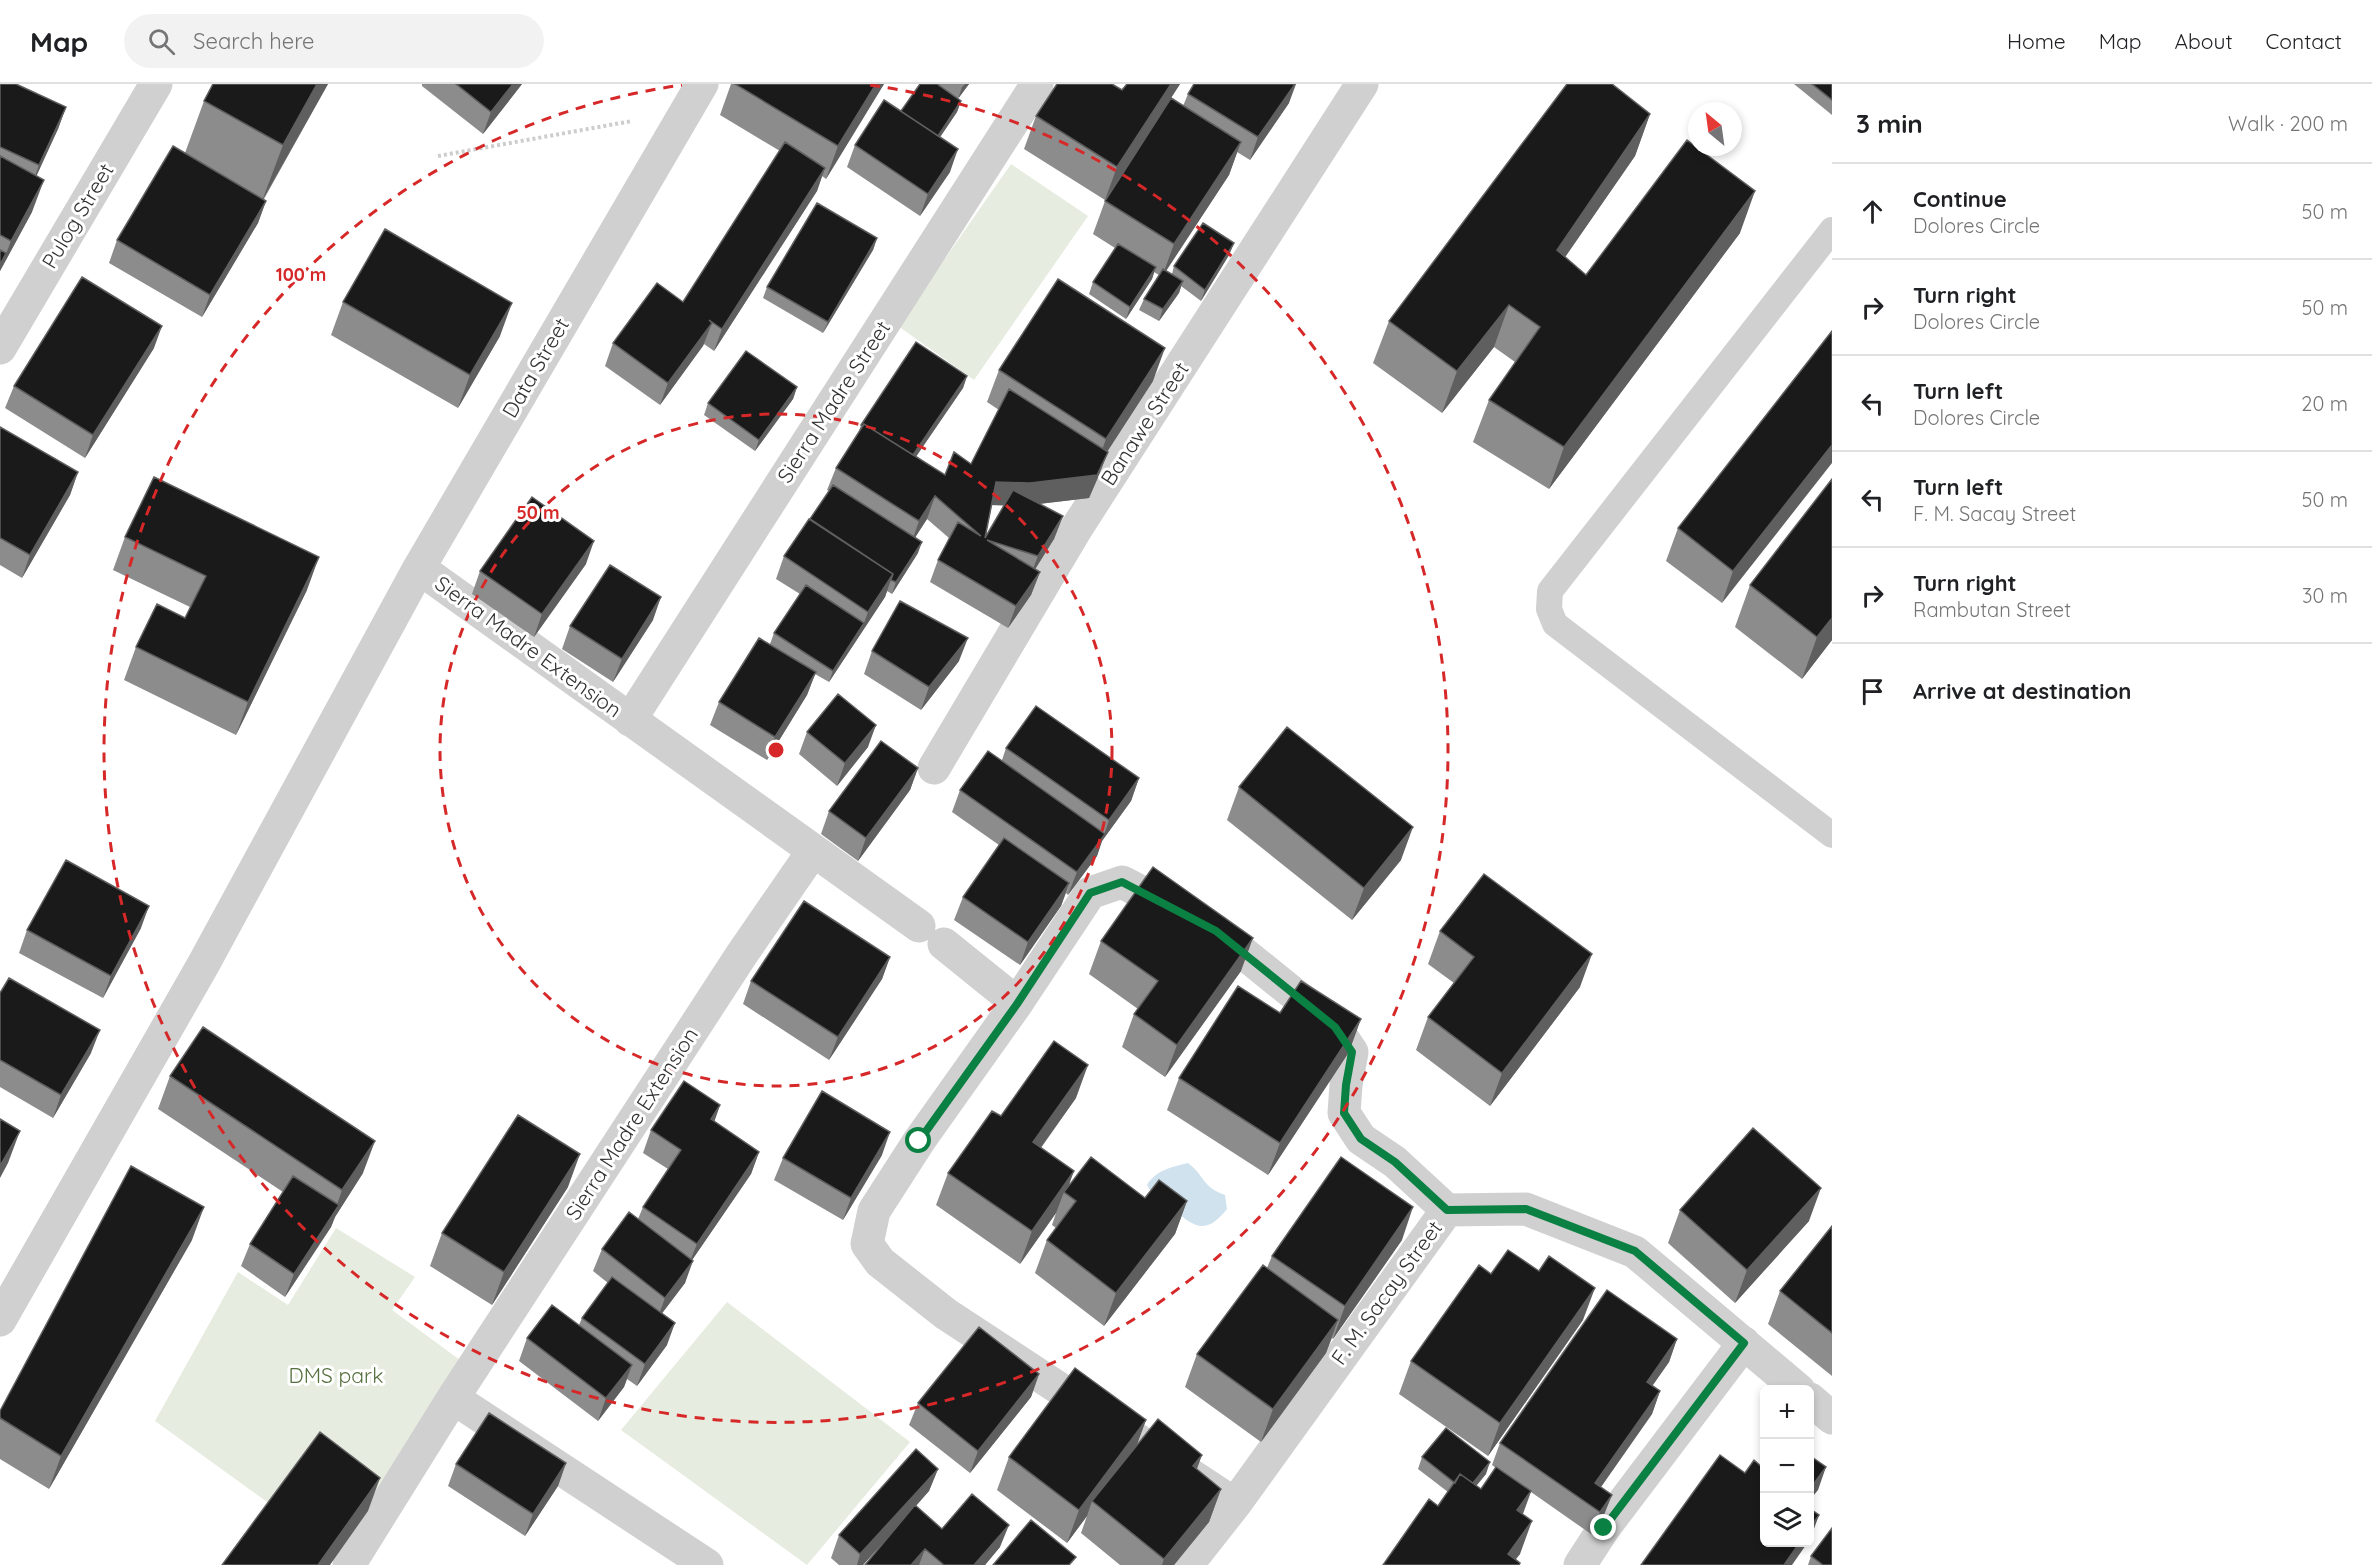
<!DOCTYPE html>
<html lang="en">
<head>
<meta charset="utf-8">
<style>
  :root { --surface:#fff; --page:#f2f2f2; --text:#202124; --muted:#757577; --line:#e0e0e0 }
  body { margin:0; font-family:Quicksand,sans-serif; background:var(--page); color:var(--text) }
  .controls { position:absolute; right:18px; bottom:18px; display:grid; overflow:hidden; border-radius:9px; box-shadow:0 3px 9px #0003 }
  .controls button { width:54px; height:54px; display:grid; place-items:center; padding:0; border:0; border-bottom:2px solid var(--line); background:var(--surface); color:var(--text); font:30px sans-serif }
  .compass { position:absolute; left:1688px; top:18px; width:54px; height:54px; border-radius:50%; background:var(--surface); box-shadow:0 3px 9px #0003; rotate:331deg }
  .stop { position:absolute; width:18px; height:18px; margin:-14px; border:4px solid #0b8043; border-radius:50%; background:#fff }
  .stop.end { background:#0b8043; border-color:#fff; box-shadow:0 2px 6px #0008 }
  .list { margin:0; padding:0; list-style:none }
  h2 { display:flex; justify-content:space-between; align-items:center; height:78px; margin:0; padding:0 24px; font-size:26px }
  h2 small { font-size:20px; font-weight:400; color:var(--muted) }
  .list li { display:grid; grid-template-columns:39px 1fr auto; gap:18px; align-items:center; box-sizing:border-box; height:96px; padding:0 24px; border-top:2px solid var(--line) }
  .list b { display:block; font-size:22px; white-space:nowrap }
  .list p { margin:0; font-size:20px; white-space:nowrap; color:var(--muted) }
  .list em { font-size:20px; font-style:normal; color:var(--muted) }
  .icon { flex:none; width:33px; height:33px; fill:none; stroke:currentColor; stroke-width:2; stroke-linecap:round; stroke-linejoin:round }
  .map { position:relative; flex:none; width:1832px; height:1481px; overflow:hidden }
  header { display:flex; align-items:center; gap:36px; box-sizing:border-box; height:84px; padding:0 30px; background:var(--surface); border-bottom:2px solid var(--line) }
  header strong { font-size:28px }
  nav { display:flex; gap:33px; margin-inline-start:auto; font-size:21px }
  .search { width:420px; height:54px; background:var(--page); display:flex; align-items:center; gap:15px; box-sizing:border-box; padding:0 21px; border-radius:33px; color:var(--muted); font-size:22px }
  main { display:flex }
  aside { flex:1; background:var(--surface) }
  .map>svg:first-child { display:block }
  .green { fill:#e6ecdf }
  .water { fill:#cfe2ee }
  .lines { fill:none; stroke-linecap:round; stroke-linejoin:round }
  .path { stroke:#cdcdcd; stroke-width:4; stroke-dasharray:3 3; stroke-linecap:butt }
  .service { stroke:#d0d0d0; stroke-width:26 }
  .minor { stroke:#d0d0d0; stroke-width:33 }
  .wall { fill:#8c8c8c; fill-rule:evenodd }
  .shaded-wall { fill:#5f5f5f }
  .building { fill:#1a1a1a; stroke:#5f5f5f; stroke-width:1.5 }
  .route { stroke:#0b8043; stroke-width:8 }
  .ring { fill:none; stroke:#d62828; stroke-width:3; stroke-dasharray:10 8 }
  .labels { text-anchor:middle; stroke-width:6; stroke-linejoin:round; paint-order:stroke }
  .street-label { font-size:21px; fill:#333; stroke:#fff }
  .park-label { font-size:21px; fill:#56703f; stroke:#fff }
  .centre { fill:#d62828; stroke:#fff; stroke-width:3 }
  .ring-label { font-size:18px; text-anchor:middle; font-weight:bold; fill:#d62828; stroke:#fff; stroke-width:6; stroke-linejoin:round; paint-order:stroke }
</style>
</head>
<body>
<header>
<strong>Map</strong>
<div class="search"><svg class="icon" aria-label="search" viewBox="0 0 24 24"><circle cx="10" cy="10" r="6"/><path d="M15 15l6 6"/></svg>Search here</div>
<nav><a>Home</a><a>Map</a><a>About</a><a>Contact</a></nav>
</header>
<main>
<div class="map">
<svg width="1832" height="1481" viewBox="0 0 1832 1481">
  <rect width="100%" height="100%" fill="#fff"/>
  <!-- green -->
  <path class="green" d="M1011,80L1088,132L974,296L898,242Z
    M336,1144L415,1193L392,1226L460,1276L371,1419L270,1420L155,1337L238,1188L288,1221Z
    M727,1218L910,1358L807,1481L621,1346Z"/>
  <!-- water -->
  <path class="water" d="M1188,1079C1205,1092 1202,1103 1225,1111L1227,1125C1204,1154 1193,1141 1170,1123C1160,1116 1152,1112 1147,1101C1156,1086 1172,1083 1188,1079Z"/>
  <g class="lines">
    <!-- path -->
    <path class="path" d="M438,72L632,37"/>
    <!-- service -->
    <path class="service" d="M1832,146L1550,507L1549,525L1555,540L1832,751"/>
    <!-- minor -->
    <path class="minor" d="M0,264L156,0
      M419,484L919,842
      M630,636L1037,0
      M934,684L1076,445L1362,0
      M944,860L1017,919
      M0,1236L203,881L419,484L702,0
      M453,1314L707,1481
      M1810,1315L1832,1334
      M1235,1420L946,1230L880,1178L867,1160L874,1127L919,1057L1017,919L1090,809L1122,798L1216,847L1335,943L1352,968L1346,1001L1344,1029L1361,1055L1395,1078L1447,1126
      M349,1481L453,1314L742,870L813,767
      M1187,1481L1235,1420L1447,1126L1526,1125L1635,1168L1799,1306
      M1580,1481L1604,1444L1744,1259"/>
  </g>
  <!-- wall -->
  <path class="wall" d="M0,0L66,23L58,45L36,91L32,128L0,187Z
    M328,0L264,115L266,117L258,139L202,233L109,179L117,156L185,69L204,17Z
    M422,0H522L483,50L422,2Z
    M731,0H884L826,95L822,92L817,107L714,267L704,260L660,321L605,282L613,259L683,218L780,67L720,31Z
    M938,0H969L958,14L961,17L957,28L940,53L950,88L920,132L847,83L855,61Z
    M1180,0L1105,116L1024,65L1036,32L1122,6Z
    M1794,0H1832V31Z
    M1188,10L1289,19L1250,76L1237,68L1229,91L1166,187L1172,190L1174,182L1234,159L1229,171L1201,217L1181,202L1179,209L1159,237L1139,226L1144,215L1159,191L1154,188L1152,195L1126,235L1089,210L1093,198L1115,164L1093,150L1105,117L1183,22Z
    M1650,30L1635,72L1565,173L1586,191L1740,149L1549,405L1473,358L1489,316L1515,278L1494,263L1442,329L1373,279L1389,237Z
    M877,154L873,166L823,249L763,214L767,203Z
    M343,218L500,252L458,324L331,251Z
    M1832,247L1722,519L1666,477L1678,444Z
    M154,264L85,374L5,324L14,302Z
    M999,286L1153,297L1107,368L1099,391L1089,414L1038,420L1063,432L1054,455L1035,485L1040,488L1031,511L1008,544L930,498L938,476L949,454L927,435L915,453L918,469L892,510L887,507L885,513L829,598L815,590L807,611L767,676L710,641L719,618L770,560L774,549L800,510L776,495L784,472L829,407L827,406L836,384L858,350L861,341L967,292L963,304L916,372L945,391L971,380L999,326L987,318ZM992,421H1004L985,454Z
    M797,303L793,315L755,367L704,331L708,319Z
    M0,343L78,388L70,411L22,494L0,481Z
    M125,453L307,506L236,651L124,596L136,563L185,534L190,523L113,486Z
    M586,480L534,553L472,510L480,487Z
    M1750,501L1832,556L1802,595L1735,543Z
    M653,536L613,598L562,565L570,542Z
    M872,567L959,577L921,626L864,590Z
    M807,648L868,663L837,702L799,670Z
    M1006,664L1139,694L1131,717L1102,757L1097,772L1068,811L1066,809L1061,822L1020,881L954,836L963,813L999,761L952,728L960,706L1002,676Z
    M918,684L910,706L858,777L821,750L829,727Z
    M1239,703L1401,776L1352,836L1227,736Z
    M141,844L103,914L19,869L27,846Z
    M1440,847L1580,903L1490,1022L1416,966L1428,933L1454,899L1428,880Z
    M1101,857L1241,887L1165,993L1122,963L1134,930L1138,925L1089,890Z
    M890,873L882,895L829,976L743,920L751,897Z
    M0,909L91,969L53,1034L0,1003Z
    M1280,929L1349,968L1268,1091L1167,1026L1179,994Z
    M170,992L363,1089L335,1133L331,1143L285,1213L241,1182L250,1160L283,1108L158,1025Z
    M1076,1014L1041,1064L1070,1100L1145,1114L1187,1117L1175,1150L1104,1242L1035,1189L1047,1156L1056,1144L1052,1141L1056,1129L1020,1180L936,1121L948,1089L1001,1032Z
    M720,1021L714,1038L759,1068L751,1090L692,1176L685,1199L662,1229L667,1261L637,1302L627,1295L624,1303L598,1337L519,1277L527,1254L579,1241L582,1234L608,1199L593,1187L602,1165L638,1135L643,1123L668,1085L643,1069L651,1046Z
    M882,1071L843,1136L774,1096L783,1074Z
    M568,1103L492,1221L430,1182L442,1149Z
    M1680,1126L1809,1137L1735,1219L1668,1159Z
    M1832,1142V1292L1768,1240L1780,1207Z
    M192,1156L49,1405L0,1375V1327Z
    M1402,1156L1333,1255L1332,1254L1326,1269L1261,1358L1185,1303L1197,1270L1267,1184L1272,1172Z
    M1539,1187L1583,1236L1488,1372L1399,1310L1411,1277L1491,1190Z
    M1677,1255L1669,1278L1652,1302L1660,1307L1652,1330L1601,1403L1612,1411L1603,1433L1591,1450L1531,1408L1523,1430L1520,1470L1516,1475L1520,1479L1519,1481H1383L1438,1422L1448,1408L1418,1385L1422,1373L1486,1390L1476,1402L1481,1405L1496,1384L1492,1381L1500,1359Z
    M1039,1290L1031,1313L970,1389L909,1341L918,1319Z
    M1146,1336L1136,1362L1197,1386L1221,1405L1209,1438L1174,1481H1120L1081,1449L1087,1432L1067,1459L997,1406L1009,1373Z
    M566,1379L558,1402L525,1452L448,1402L456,1380Z
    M938,1385L929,1407L916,1422L942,1445L1000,1463L985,1481H865L892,1449L863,1481H839L831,1474L839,1451Z
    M1811,1472L1832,1481H1808Z"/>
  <!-- shaded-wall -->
  <path class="shaded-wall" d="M317,0H328L262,117L283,61Z
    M513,0H522L483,50L491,28Z
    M876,0H884L826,95L838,62Z
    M965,0H969L958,15L962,3Z
    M1171,0H1180L1105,116L1117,83Z
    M1295,0H1296L1289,19L1250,76L1258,53Z
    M961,17L957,28L930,68L934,56Z
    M66,23L58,45L31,104L39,81Z
    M1650,30L1635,72L1541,208L1557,166Z
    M1241,58L1229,91L1162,193L1174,160Z
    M958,65L950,88L920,132L928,110Z
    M825,84L817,107L714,267L722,245Z
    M44,96L32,128L0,187V181L6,170L11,157Z
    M1755,107L1740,149L1549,405L1564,363Z
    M266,117L258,139L202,233L210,211Z
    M877,154L873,166L823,249L828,238Z
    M1234,159L1229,171L1201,217L1205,206Z
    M1156,183L1152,195L1126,235L1130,223Z
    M1183,197L1179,209L1159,237L1163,225Z
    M512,219L500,252L458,324L470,291Z
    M1509,221L1494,263L1442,329L1457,287Z
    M712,239L703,262L660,321L668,299Z
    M162,242L154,264L85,374L93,351Z
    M1165,264L1153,297L1094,388L1106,355Z
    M967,292L963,304L907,386L911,374Z
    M797,303L793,315L755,367L759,356Z
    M1832,361V379L1722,519L1733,487Z
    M1108,368L1099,391L1089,414L1022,422L988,421L996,398Z
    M78,388L70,411L22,494L30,471Z
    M935,412L927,435L911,460L919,437Z
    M1063,432L1054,455L1029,495L1038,472Z
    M594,457L586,480L534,553L542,530Z
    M922,458L918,469L892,510L896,498Z
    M319,473L307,506L236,651L248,618Z
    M1040,488L1031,511L1008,544L1016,522Z
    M893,490L885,513L829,598L833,587L864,539L868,528Z
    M661,513L653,536L613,598L622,575Z
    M1832,534V556L1802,595L1817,553Z
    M968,554L959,577L921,626L929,603Z
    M816,588L807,611L767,676L775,653Z
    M876,641L868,663L837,702L845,679Z
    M918,684L910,706L858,777L866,754Z
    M1139,694L1131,717L1102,757L1097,772L1068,811L1077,788L1104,751L1109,736Z
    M1413,743L1401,776L1352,836L1364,804Z
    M1069,799L1061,822L1020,881L1028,858Z
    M149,822L141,844L103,914L111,892Z
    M1253,854L1241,887L1165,993L1177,961Z
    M1592,870L1580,903L1490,1022L1502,989Z
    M890,873L882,895L829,976L838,953Z
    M1361,935L1349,968L1268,1091L1280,1059Z
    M100,946L91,969L53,1034L61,1011Z
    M1088,981L1076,1014L1021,1091L1033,1058Z
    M720,1021L712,1044L711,1035Z
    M20,1047L8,1079L0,1094V1082Z
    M890,1048L882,1071L843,1136L851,1114Z
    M375,1057L363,1089L335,1133L331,1143L285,1213L294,1190L335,1127L342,1106Z
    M759,1068L751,1090L688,1182L697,1160Z
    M580,1070L568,1103L492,1221L504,1188Z
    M1074,1087L1066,1109L1064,1108L1056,1129L1020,1180L1032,1147Z
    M1821,1104L1809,1137L1735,1219L1747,1186Z
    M1187,1117L1175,1150L1104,1242L1116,1209Z
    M204,1123L192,1156L49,1405L61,1372Z
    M1413,1123L1402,1156L1333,1255L1345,1222Z
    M693,1177L685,1199L657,1236L665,1214Z
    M1595,1204L1583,1236L1488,1372L1500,1339Z
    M1338,1236L1326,1269L1261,1358L1273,1325Z
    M675,1239L667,1261L637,1302L645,1280Z
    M1677,1255L1669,1278L1639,1321L1647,1298Z
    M632,1281L624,1303L598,1337L606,1314Z
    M1039,1290L1031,1313L970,1389L978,1367Z
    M1660,1307L1652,1330L1589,1420L1595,1399Z
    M1146,1336L1134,1369L1092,1417L1087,1432L1067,1459L1079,1426Z
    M1202,1371L1190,1404L1193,1382Z
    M1490,1378L1486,1390L1462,1419L1466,1408Z
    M566,1379L558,1402L525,1452L533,1430Z
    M1826,1383L1818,1406L1809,1417V1406Z
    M938,1385L929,1407L863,1481H857L860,1470Z
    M380,1394L368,1427L330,1481H318Z
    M1221,1405L1209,1438L1174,1481H1162L1164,1475Z
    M1531,1407L1519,1440L1517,1426Z
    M1612,1411L1603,1433L1591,1450L1600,1428Z
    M1819,1431L1811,1453L1809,1456V1445Z
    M1532,1437L1520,1470L1511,1481L1508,1470Z
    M1009,1441L1000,1463L985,1481H974Z
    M1800,1458H1808L1792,1481H1784Z
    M925,1465L919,1481H911Z"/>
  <!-- building -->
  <path class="building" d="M0,0H16L66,23L39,81L0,63Z
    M213,0H317L283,61L204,17Z
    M456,0H513L491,28Z
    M735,0H876L838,62Z
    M920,0H937L961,17L938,52L901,27Z
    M1057,0H1112L1122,6L1127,0H1171L1117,83L1036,32Z
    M1194,0H1295L1258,53L1188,10Z
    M1567,0H1612L1650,30L1557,166L1586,191L1687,56L1755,107L1564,363L1489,316L1540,243L1509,221L1457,287L1389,237Z
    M1812,0H1832V16Z
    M1171,14L1241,58L1174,160L1105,117Z
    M884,16L958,65L928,110L855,61Z
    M785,58L825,84L722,245L709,236L712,239L668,299L613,259L657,199L683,218Z
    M173,62L266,117L210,211L117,156Z
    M0,72L44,96L11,157L0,151Z
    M817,119L877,154L828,238L767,203Z
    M1203,139L1234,159L1205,206L1174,182Z
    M385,145L512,219L470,291L343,218Z
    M1118,160L1156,183L1130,223L1093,198Z
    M0,166L6,169L0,181Z
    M1163,185L1183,197L1163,225L1144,215Z
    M82,193L162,242L93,351L14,302Z
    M1058,195L1165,264L1106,355L999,286Z
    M1832,247V361L1733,487L1678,444Z
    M916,258L967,292L913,371L864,340L863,342L861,341Z
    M746,267L797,303L759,356L708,319Z
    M1009,305L1108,368L1097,391L1030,399L996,398L985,454L1013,406L1063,432L1038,472L987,456L1040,488L1016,522L938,476L958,438L981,452L935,412L919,437L836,384L864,340L945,391L954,368L971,380Z
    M0,343L78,388L30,471L0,454Z
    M154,393L319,473L248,618L136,563L157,520L185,534L206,492L125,453Z
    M1832,395V534L1817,553L1750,501Z
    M833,401L922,458L896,498L891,496L893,490L810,435Z
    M532,413L594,457L542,530L480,487Z
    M809,435L893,490L868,528L784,472Z
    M610,481L661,513L622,575L570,542Z
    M806,501L864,539L833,587L774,549Z
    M900,517L968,554L929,603L872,567Z
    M759,554L816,588L775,653L719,618Z
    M838,610L876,641L845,679L807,648Z
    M1036,622L1139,694L1109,736L1006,664Z
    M1287,643L1413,743L1364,804L1239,703Z
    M881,657L918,684L866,754L829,727Z
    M988,667L1105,750L1077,788L960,706Z
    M1004,754L1069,799L1028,858L963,813Z
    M66,776L149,822L111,892L27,846Z
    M1153,783L1253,854L1177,961L1134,930L1158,897L1101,857Z
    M1484,790L1592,870L1502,989L1428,933L1474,873L1440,847Z
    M804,817L890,873L838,953L751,897Z
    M9,894L100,946L61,1011L0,976V909Z
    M1301,897L1361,935L1280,1059L1179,994L1238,902L1280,929Z
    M203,943L375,1057L342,1106L170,992Z
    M1054,957L1088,981L1033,1058L1074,1087L1032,1147L948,1089L992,1027L1001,1032Z
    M684,997L720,1021L711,1035L759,1068L697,1160L643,1123L681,1066L651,1046Z
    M822,1007L890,1048L851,1114L783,1074Z
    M518,1031L580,1070L504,1188L442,1149Z
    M0,1035L20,1047L0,1082Z
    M1753,1044L1821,1104L1747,1186L1680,1126Z
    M1091,1073L1145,1114L1159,1096L1187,1117L1116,1209L1047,1156L1076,1117L1064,1108Z
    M1341,1073L1413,1123L1345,1222L1272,1172Z
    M131,1082L204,1123L61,1372L0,1334V1327Z
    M293,1092L339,1121L294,1190L250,1160Z
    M629,1128L693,1177L665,1214L602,1165Z
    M1832,1142V1249L1780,1207Z
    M1508,1166L1539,1187L1549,1172L1595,1204L1500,1339L1411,1277L1479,1181L1491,1190Z
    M1263,1181L1338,1236L1273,1325L1197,1270Z
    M612,1193L675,1239L645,1280L582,1234Z
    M1607,1206L1677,1255L1647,1298L1660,1307L1595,1399L1612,1411L1600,1428L1500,1359Z
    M552,1221L632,1281L606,1314L527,1254Z
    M979,1243L1039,1290L978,1367L918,1319Z
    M1075,1284L1146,1336L1079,1426L1009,1373Z
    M489,1329L566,1379L533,1430L456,1380Z
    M1158,1335L1202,1371L1193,1382L1221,1405L1164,1475L1092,1417Z
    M1446,1344L1490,1378L1473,1399L1460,1390L1455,1399L1422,1373Z
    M320,1348L380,1394L318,1481H222Z
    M916,1365L938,1385L860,1470L839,1451Z
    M1720,1371L1745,1389L1754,1376L1763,1384L1764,1382V1458H1800L1784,1481H1641Z
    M1809,1371L1826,1383L1809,1406Z
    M1496,1383L1531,1407L1517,1426L1532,1437L1508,1470L1520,1479L1519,1481H1383L1429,1415L1438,1422L1460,1390L1481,1405Z
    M972,1410L1009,1441L974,1481H944L925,1465L911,1481H865L915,1421L942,1445Z
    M1809,1424L1819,1431L1809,1445Z
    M1031,1436L1076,1473L1069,1481H993Z
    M1832,1444V1481H1823L1811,1472Z"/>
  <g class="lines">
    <!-- route -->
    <path class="route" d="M919,1057L1017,920L1090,809L1122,798L1216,847L1335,943L1352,968L1346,1001L1344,1029L1361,1055L1395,1078L1447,1126L1526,1125L1635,1167L1744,1259L1604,1444"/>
  </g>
  <!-- distance rings -->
  <g class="ring">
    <circle cx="776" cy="666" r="336"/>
    <path d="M870 1A672 672 0 1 1 682 1"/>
  </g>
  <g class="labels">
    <!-- street labels -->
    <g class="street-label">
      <text transform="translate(78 132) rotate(-59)" y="7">Pulog Street</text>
      <text transform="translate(536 284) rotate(-60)" y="7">Data Street</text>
      <text transform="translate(834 318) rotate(-57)" y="7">Sierra Madre Street</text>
      <text transform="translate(1145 340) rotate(-57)" y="7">Banawe Street</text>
      <text transform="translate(528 563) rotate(36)" y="7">Sierra Madre Extension</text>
      <text transform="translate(632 1040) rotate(-57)" y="7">Sierra Madre Extension</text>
      <text transform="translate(1387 1209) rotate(-54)" y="7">F. M. Sacay Street</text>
    </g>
    <!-- park labels -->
    <g class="park-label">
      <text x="336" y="1299">DMS park</text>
    </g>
  </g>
  <circle cx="776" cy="666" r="9" class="centre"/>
  <g class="ring-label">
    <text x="301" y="197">100 m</text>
    <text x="538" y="435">50 m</text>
  </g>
</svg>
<div class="controls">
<button>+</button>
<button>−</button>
<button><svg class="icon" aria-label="layers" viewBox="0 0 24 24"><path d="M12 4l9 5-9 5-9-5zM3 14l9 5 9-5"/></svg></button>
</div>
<svg class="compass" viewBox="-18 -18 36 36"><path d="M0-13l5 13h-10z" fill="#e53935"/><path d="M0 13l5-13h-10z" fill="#757577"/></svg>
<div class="stop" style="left:919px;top:1057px"></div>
<div class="stop end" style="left:1604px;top:1444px"></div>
</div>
<aside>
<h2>3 min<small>Walk · 200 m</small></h2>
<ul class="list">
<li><svg class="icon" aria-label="ahead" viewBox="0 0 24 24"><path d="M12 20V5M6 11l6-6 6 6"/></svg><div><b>Continue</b><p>Dolores Circle</p></div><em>50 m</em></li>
<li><svg class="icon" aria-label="right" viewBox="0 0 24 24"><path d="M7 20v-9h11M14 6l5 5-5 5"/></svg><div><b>Turn right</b><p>Dolores Circle</p></div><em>50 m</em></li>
<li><svg class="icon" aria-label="left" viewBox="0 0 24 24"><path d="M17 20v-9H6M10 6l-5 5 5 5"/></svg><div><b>Turn left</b><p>Dolores Circle</p></div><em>20 m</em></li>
<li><svg class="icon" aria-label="left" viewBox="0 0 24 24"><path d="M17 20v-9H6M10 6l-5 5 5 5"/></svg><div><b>Turn left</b><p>F. M. Sacay Street</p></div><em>50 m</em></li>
<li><svg class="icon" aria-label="right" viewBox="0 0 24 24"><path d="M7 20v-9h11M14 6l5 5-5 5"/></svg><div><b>Turn right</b><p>Rambutan Street</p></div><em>30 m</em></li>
<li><svg class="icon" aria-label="arrive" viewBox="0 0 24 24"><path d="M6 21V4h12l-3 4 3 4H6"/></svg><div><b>Arrive at destination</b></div></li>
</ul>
</aside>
</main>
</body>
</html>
